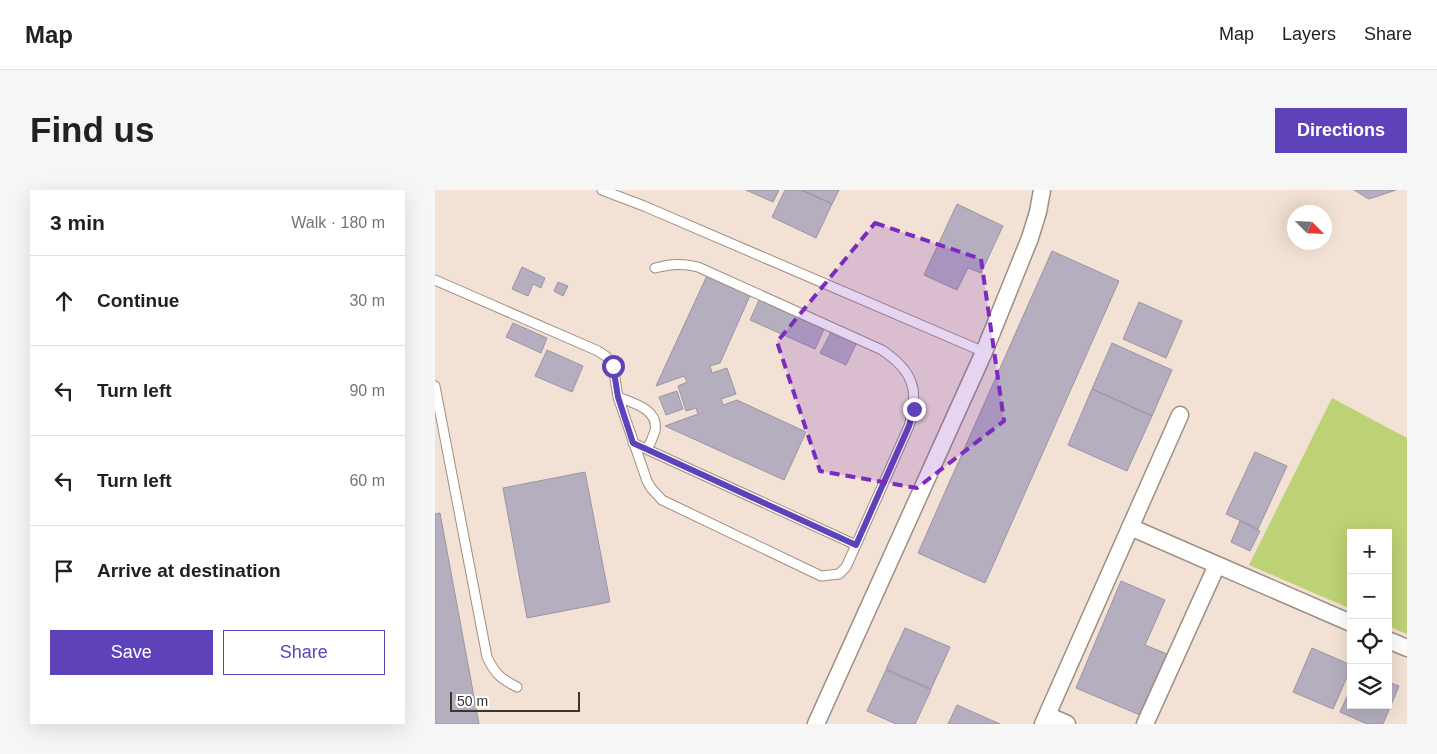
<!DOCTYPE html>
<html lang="en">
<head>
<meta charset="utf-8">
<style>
  :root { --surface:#fff; --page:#f6f6f6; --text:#202124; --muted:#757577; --line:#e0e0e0; --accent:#5e42ba }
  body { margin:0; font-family:Arial,sans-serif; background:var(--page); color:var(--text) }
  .controls { position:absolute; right:15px; bottom:15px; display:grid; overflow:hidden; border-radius:0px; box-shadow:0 5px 20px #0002 }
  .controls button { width:45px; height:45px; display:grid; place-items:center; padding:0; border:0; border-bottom:1px solid var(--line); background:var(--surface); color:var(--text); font:25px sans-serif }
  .compass { position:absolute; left:852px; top:15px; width:45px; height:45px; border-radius:50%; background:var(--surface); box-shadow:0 5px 20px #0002; rotate:114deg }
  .scale { position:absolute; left:15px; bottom:12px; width:130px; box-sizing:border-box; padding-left:5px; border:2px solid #3b3530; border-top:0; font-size:14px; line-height:18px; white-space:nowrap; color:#3b3530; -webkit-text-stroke:4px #fff; paint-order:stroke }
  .stop { position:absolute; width:15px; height:15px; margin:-11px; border:4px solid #5e42ba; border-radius:50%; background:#fff }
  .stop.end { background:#5e42ba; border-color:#fff; box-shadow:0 1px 5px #0008 }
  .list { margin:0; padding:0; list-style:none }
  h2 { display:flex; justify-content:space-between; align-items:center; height:65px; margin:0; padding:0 20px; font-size:21px }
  h2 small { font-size:16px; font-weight:400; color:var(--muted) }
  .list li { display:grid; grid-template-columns:32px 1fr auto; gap:15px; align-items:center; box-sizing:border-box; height:90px; padding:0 20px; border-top:1px solid var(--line) }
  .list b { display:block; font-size:19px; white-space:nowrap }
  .list em { font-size:16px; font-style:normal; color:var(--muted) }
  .actions { display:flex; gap:10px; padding:15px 20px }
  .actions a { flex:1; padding:11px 0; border:1px solid var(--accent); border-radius:0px; text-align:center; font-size:18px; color:var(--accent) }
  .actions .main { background:var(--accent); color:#fff }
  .icon { flex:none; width:28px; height:28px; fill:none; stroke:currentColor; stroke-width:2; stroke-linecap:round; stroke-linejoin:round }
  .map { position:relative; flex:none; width:972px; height:534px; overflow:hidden; border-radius:0px }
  header { display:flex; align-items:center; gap:30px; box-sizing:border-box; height:70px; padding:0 25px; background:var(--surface); border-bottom:1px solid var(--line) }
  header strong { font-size:24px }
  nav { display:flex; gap:28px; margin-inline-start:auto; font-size:18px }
  .intro { display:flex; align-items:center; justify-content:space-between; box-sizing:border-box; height:120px; padding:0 30px }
  h1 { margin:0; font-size:35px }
  .button { padding:12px 22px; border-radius:0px; background:var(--accent); color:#fff; font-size:18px; font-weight:700 }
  main { display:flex; gap:30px; padding:0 30px }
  aside { flex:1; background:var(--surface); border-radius:0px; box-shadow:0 5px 20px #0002 }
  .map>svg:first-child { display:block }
  .green { fill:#bdd175 }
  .building { fill:#b4aebf; stroke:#9a94a5 }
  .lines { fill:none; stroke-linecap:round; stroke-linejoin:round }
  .service-casing { stroke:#9e8f83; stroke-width:11 }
  .minor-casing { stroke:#9e8f83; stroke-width:19 }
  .service { stroke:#fff; stroke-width:9 }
  .minor { stroke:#fff; stroke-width:16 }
  .route { stroke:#5e42ba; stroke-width:6 }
  .marked { fill:#7b2cbf; fill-opacity:0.2; stroke:#7b2cbf; stroke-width:4; stroke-dasharray:10 6; stroke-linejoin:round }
</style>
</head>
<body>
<header>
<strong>Map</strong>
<nav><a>Map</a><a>Layers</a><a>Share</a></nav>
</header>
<div class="intro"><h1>Find us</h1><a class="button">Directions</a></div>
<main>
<aside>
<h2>3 min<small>Walk · 180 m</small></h2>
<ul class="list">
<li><svg class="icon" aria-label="ahead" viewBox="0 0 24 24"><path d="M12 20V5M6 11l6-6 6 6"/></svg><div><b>Continue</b></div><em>30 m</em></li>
<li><svg class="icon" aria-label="left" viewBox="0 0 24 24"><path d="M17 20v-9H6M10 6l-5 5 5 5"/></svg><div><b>Turn left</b></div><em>90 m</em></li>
<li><svg class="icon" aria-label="left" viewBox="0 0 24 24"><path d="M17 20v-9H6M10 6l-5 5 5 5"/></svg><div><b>Turn left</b></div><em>60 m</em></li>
<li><svg class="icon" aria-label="arrive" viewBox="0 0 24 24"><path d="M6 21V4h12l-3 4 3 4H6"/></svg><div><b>Arrive at destination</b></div></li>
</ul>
<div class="actions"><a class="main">Save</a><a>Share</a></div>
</aside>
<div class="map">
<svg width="972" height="534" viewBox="0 0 972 534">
  <rect width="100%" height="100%" fill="#f2e1d4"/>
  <!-- green -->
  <path class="green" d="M897,208L972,248V444L953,436V343H916V419L814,375Z"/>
  <!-- building -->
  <path class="building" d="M311,0H344L338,12Z
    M350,0H367L397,14L381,48L337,27Z
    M367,0H404L397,14Z
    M919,0H961L934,9Z
    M522,14L568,36L546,83L533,78L522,100L489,85Z
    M617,61L684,91L550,393L483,363Z
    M87,77L110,88L106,98L98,94L93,106L77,99Z
    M275,79L318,99L285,173L275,176L277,183L292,178L301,204L286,209L288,215L302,210L371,242L349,290L230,236L263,224L261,218L251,221L243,196L252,192L249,186L221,196Z
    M123,92L133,96L128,106L119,101Z
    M324,110L389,139L380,159L315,130Z
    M704,112L747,131L731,168L688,149Z
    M78,133L112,148L106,163L71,147Z
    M396,142L421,154L411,175L385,163Z
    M677,153L737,180L717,226L657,199Z
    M112,160L148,176L137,202L100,186Z
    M657,199L717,226L692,281L633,255Z
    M242,201L248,219L231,225L224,207Z
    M820,262L852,276L823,339L791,324Z
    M150,282L175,412L92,428L68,298Z
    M5,323L44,534H0V324Z
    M805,331L825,341L815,361L796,352Z
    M686,391L730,410L710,455L732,464L728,476L717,513L711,510L705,525L641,498Z
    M470,438L515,457L496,499L451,479Z
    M877,458L916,475V478L898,519L858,502Z
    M451,480L496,500L480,534H461L432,521Z
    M953,492L964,496L948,534H932L905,522L916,498V515H953Z
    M522,515L565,534H513Z"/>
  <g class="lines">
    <!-- service casing -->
    <g class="service-casing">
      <path id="service" d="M167,0L209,16L549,162
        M0,90L163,161L172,167L178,176L183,207L212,291L216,298L227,310L386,386L404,384L411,377L421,355L474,236C485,200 478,181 447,160L263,77C248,73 236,74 220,78
        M0,196L52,467C60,484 66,489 82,497
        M183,207C198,213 224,219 220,241C218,247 215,254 212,259
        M198,253L421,355"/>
    </g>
    <!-- minor casing -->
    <g class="minor-casing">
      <path id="minor" d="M695,337L916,433
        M953,450L972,458
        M612,525L632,534
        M381,534L549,162L595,48L603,22L607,0
        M608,534L745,225
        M710,534L782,375"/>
    </g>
    <!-- service -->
    <use href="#service" class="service"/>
    <!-- minor -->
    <use href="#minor" class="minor"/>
  </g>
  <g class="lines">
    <!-- route -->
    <path class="route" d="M178,176L183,207L198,253L421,355L474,236L479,219"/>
  </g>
  <!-- marked area -->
  <path class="marked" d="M440,33L546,69L569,231L482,298L385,281L342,152Z"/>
</svg>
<div class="controls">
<button>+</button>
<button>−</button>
<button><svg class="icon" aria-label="locate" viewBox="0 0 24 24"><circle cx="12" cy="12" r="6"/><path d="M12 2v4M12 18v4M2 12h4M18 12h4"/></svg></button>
<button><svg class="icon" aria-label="layers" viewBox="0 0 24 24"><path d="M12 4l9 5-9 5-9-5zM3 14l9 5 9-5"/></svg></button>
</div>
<svg class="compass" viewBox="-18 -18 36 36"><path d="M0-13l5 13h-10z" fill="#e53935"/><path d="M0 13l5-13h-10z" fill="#757577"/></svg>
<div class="scale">50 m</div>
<div class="stop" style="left:178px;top:176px"></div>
<div class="stop end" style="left:479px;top:219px"></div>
</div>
</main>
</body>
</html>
